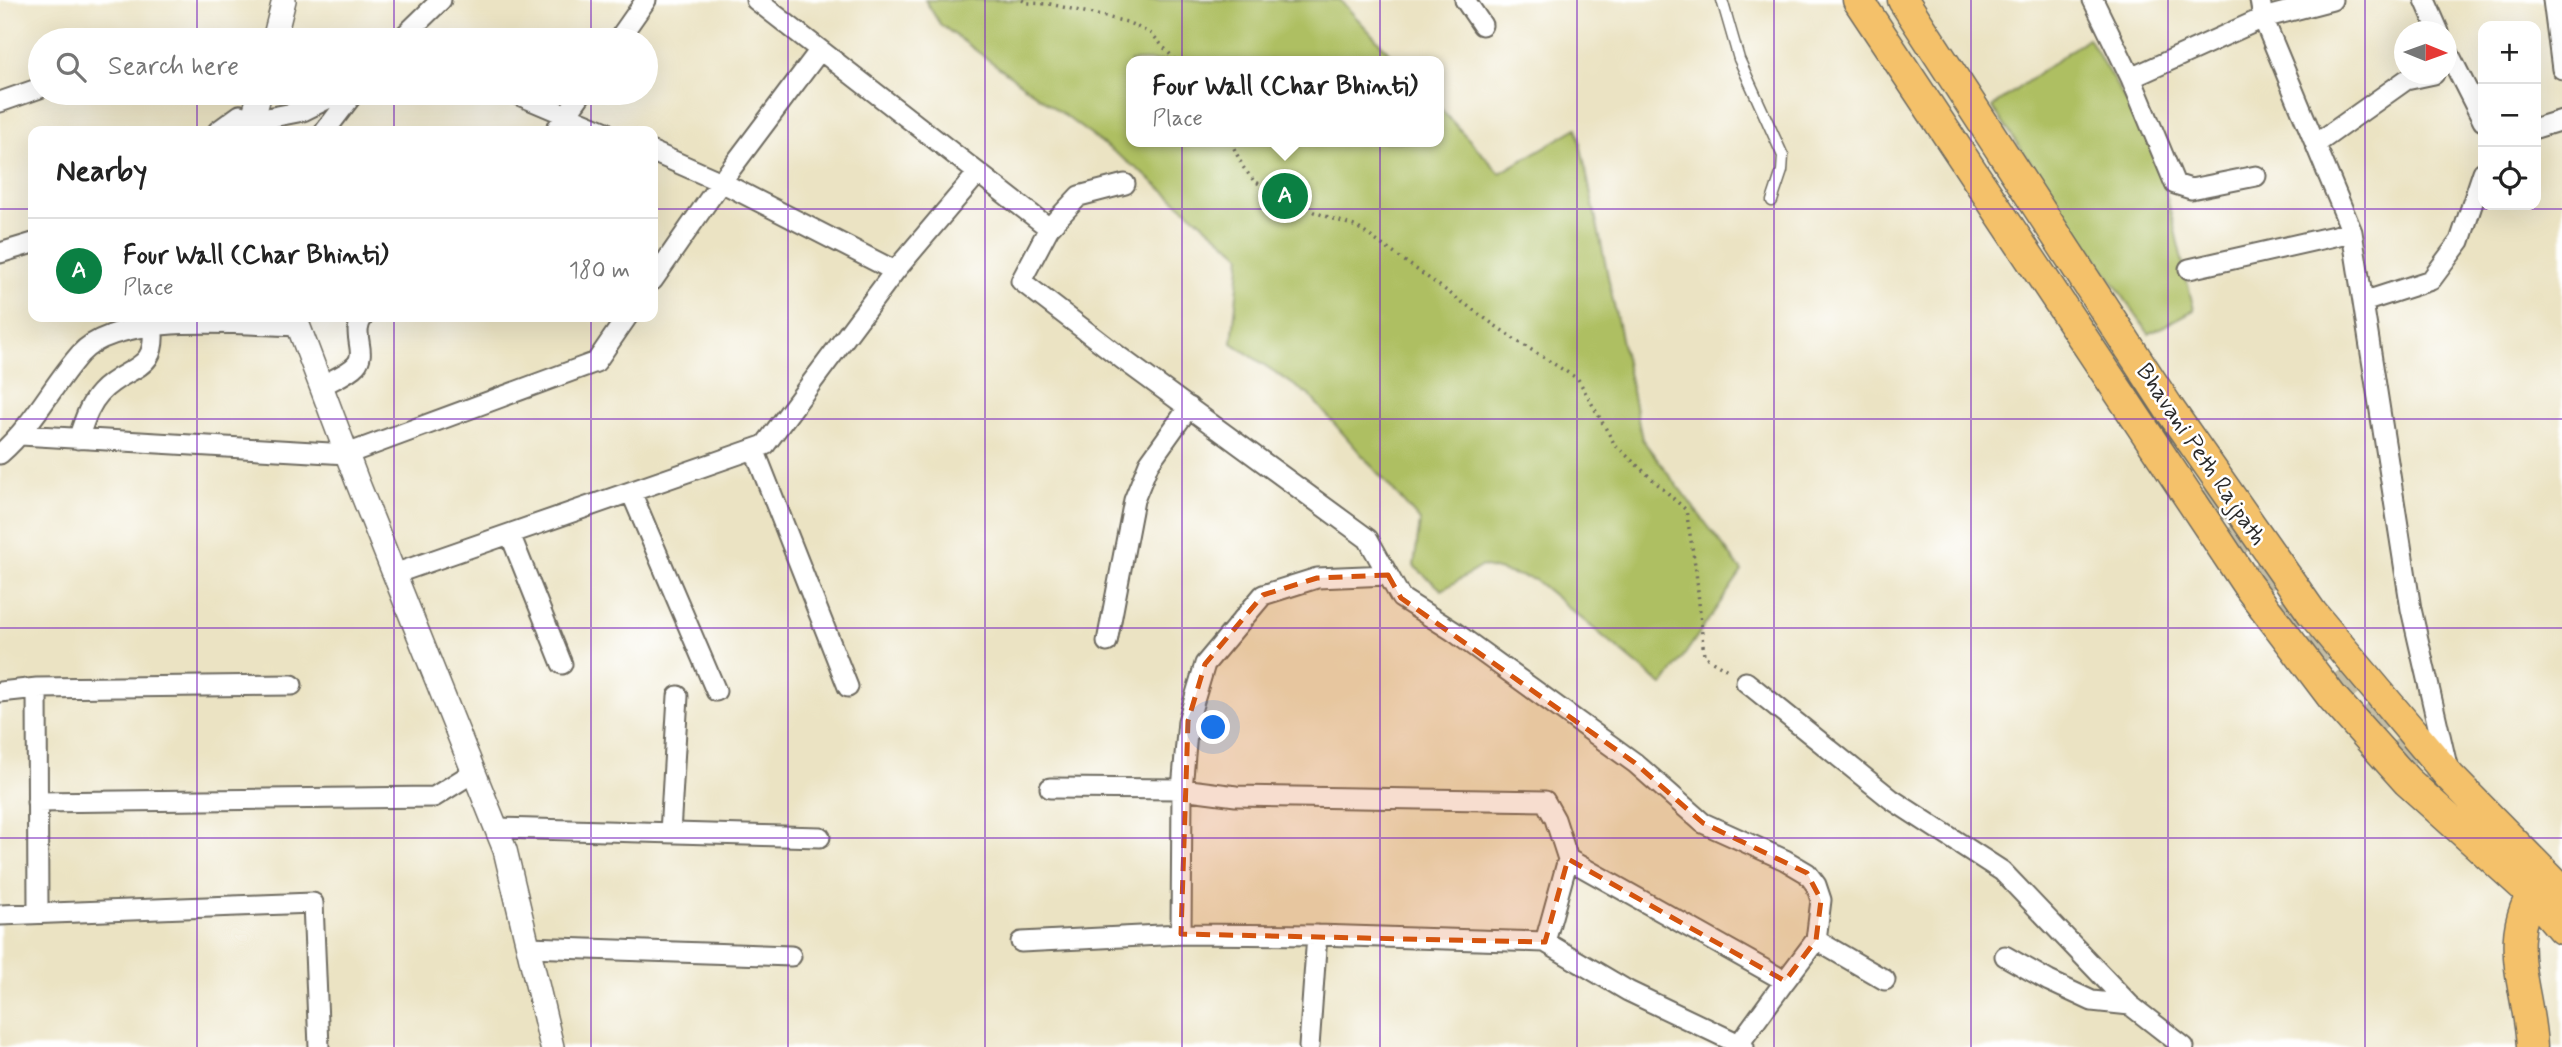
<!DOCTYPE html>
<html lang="en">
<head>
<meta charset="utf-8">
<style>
  :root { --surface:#fff; --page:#f2f2f2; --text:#222; --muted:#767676; --line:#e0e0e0; --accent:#0b8043 }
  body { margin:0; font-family:Mynerve,sans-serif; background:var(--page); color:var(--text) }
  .controls { position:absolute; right:21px; top:21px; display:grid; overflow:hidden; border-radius:14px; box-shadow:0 7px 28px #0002 }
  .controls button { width:63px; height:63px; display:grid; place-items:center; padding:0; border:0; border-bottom:2px solid var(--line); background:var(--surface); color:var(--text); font:35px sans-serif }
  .compass { position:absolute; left:2394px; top:21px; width:63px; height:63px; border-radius:50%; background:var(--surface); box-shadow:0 7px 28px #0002; rotate:91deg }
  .you { position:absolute; left:1214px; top:728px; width:24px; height:24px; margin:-18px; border:5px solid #fff; border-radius:50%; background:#1a73e8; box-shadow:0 0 0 10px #1a73e833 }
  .badge { display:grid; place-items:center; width:46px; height:46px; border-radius:50%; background:var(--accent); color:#fff; font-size:23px; font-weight:700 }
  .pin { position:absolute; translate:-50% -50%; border:4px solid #fff; box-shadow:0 2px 7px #0006 }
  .popup { position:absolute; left:1126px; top:56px; width:318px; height:91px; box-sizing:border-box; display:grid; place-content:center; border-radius:14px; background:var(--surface); filter:drop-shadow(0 2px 5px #0005); font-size:23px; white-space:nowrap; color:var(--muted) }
  .popup b { font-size:26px; color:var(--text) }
  .popup::after { content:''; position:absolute; left:50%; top:100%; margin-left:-14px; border:14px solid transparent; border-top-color:var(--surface) }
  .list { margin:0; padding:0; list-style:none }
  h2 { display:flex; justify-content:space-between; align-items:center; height:91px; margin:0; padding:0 28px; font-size:30px }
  h2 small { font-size:23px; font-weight:400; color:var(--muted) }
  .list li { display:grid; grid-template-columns:46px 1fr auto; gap:21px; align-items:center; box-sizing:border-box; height:105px; padding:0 28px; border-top:2px solid var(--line) }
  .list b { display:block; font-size:26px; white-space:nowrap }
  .list p { margin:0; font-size:23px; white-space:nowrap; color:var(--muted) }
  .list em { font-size:23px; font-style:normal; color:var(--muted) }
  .icon { flex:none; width:38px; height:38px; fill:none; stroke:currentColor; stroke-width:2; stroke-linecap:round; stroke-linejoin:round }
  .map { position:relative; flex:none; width:2562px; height:1047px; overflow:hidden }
  .search { position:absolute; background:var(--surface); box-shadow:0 7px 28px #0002; left:28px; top:28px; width:630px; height:77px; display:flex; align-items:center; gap:18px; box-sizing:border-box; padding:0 24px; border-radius:38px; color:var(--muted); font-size:26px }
  .panel { position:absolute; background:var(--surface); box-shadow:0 7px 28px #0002; left:28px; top:126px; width:630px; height:196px; border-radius:14px }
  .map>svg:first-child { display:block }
  .grass { fill:#aebf62; stroke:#6c7546; stroke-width:2 }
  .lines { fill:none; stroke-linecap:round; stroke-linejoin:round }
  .primary-tunnel { stroke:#c5bea5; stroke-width:30; stroke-dasharray:30 15; stroke-linecap:butt }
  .service-casing { stroke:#6e6b60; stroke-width:13 }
  .minor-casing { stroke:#6e6b60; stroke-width:23 }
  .tertiary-casing { stroke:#6e6b60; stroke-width:26 }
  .primary-casing { stroke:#6e6b60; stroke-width:33 }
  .path { stroke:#6e6b60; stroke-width:3.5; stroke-dasharray:2 5; stroke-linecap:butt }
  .service { stroke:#fff; stroke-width:10 }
  .minor { stroke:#fff; stroke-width:19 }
  .tertiary { stroke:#fff; stroke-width:23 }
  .primary { stroke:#f4c16a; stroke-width:30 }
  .marked { fill:#d5540f; fill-opacity:0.2; stroke:#d5540f; stroke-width:5; stroke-dasharray:14 9; stroke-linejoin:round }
  .grid { fill:none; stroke:#7b2cbf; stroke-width:2; stroke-opacity:0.55 }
  .labels { text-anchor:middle; stroke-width:5; stroke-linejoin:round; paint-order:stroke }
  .street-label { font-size:24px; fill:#2b2b2b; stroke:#fff }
</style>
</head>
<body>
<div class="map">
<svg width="2562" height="1047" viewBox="0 0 2562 1047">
  <rect width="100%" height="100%" fill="#fff"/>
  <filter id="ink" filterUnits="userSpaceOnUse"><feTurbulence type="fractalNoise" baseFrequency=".0143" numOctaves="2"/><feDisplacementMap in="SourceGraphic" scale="14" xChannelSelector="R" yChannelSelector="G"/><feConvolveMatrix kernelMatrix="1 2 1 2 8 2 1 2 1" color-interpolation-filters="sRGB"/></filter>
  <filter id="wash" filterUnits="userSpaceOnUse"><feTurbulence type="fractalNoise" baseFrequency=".00686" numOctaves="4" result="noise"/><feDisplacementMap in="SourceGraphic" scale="28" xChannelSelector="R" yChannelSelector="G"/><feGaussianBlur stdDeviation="1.57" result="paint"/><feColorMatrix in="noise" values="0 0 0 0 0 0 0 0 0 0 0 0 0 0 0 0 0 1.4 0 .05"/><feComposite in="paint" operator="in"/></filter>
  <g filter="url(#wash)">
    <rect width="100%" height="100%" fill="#ebe3c3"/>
    <!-- grass -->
    <path class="grass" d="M925,0H1340L1397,61H1131V142H1439V107L1500,173L1577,128L1642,439L1742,571L1663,686L1535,580L1482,566L1442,590L1414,566L1420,521L1310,396L1232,343L1241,255L1140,171L940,24Z
      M2088,38L2156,151L2194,310L2149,334L1992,107Z"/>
  </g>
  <g filter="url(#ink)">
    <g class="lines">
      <!-- primary-tunnel -->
      <path class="primary-tunnel" d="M2206,489L2287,611L2464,820"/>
      <!-- service casing -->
      <g class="service-casing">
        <path id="service" d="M1722,0L1739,59L1783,156L1782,171L1772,201"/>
      </g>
      <!-- minor casing -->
      <g class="minor-casing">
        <path id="minor" d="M756,0L1049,228L1021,281L1121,358L1368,539L1401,598L1453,631L1635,763L1703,823L1785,860L1807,873L1816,885L1821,900L1816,940
          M1465,0L1482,25
          M2093,0L2131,78L2175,184L2191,189L2256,176
          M2260,0L2263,18L2352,232L2411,609L2448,770
          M2425,0L2439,32
          M2553,0L2562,69
          M400,40L441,0
          M618,40L646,0
          M2446,48L2483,121
          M2131,78L2263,18L2332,0
          M514,93L604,131
          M0,102L40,88
          M2536,128L2562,120
          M218,131L240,115L252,121L303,111L339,93
          M325,131L354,93
          M555,131L582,93
          M2316,144L2406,80L2434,74
          M653,152L721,182L895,271
          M1049,228L1079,196L1125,184
          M0,253L33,243
          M2189,269L2352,232
          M653,280L721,182L820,50
          M2363,302L2431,280L2460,241L2483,172
          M321,386C331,380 348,374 356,365C368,351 350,334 363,317
          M21,435L347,454L596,362L627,317
          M78,439C84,422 88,406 100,393C126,364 160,374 152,324
          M754,449L848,687
          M0,454C35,423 51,387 80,354C118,311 244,325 298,326
          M631,492L716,691
          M510,534L562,664
          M394,574L765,445L895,271L978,173
          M1107,642L1134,500L1149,463L1189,407
          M1746,682L1891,799L2002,871L2130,1005L2184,1047
          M0,692L37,688
          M1050,788L1182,789L1236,796L1545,801L1555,819L1568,859L1785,981L1816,940L1885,980
          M37,802L434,797L474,772
          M496,828L820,837
          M670,833L678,696
          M38,913L37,688L292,685
          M0,915L313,903L319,1047
          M1181,934L1182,789L1188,721L1205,664L1263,595L1317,578L1388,575
          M1021,942L1181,934L1317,935L1545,942L1628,991L1739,1044L1737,1047
          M1545,942L1568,859
          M528,947L791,956
          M2005,956L2049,981L2092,1001L2130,1005
          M1309,1047L1317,935
          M1744,1047L1739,1044L1785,981"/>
      </g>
      <!-- tertiary casing -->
      <g class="tertiary-casing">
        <path id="tertiary" d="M274,40L284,0
          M254,131L252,121L260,93
          M295,317L357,481L505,850L552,1047"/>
      </g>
      <!-- primary casing -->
      <g class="primary-casing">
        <path id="primary" d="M1858,0L2248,586L2332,697L2407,781L2532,894L2562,929
          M1903,0L2170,410L2312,613L2450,777L2562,891
          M2532,1047C2529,987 2499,937 2540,882"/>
      </g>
      <!-- path -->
      <path class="path" d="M1022,0L1028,3L1050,4L1127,22L1152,34L1176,61
        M1231,142L1243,167L1254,181L1314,212L1357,227L1514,339L1578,379L1615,445L1686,510L1696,571L1704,656L1729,671"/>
      <!-- service -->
      <use href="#service" class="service"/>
      <!-- minor -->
      <use href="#minor" class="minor"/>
      <!-- tertiary -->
      <use href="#tertiary" class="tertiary"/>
      <!-- primary -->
      <use href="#primary" class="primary"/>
    </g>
  </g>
  <!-- marked area -->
  <path class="marked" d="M1388,575L1401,598L1635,763L1703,823L1807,873L1821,900L1816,940L1785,981L1568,859L1545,942L1181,934L1188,721L1205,664L1263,595L1317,578Z"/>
  <!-- grid -->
  <path class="grid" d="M197,0V40M394,0V40M591,0V40M788,0V1047M985,0V1047M1182,0V1047M1380,0V1047M1577,0V1047M1774,0V1047M1971,0V1047M2168,0V1047M2365,0V1047M197,93V131M394,93V131M591,93V131M0,209H33M653,209H2562M197,317V1047M394,317V1047M591,317V1047M0,419H2562M0,628H2562M0,838H2562"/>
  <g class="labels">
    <!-- street labels -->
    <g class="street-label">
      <text transform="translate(2202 454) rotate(56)" y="8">Bhavani Peth Rajpath</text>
    </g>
  </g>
</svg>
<div class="controls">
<button>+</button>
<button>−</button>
<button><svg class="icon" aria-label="locate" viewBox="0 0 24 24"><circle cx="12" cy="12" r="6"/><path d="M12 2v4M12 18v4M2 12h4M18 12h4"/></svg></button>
</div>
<svg class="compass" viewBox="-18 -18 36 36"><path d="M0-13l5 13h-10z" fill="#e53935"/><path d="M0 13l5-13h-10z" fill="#767676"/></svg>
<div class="you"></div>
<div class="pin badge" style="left:1285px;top:196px">A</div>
<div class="popup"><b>Four Wall (Char Bhinti)</b>Place</div>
<div class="search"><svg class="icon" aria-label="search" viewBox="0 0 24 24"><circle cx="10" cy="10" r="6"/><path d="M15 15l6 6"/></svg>Search here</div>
<section class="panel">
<h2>Nearby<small></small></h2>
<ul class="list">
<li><span class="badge">A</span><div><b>Four Wall (Char Bhinti)</b><p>Place</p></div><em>180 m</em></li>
</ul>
</section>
</div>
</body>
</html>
